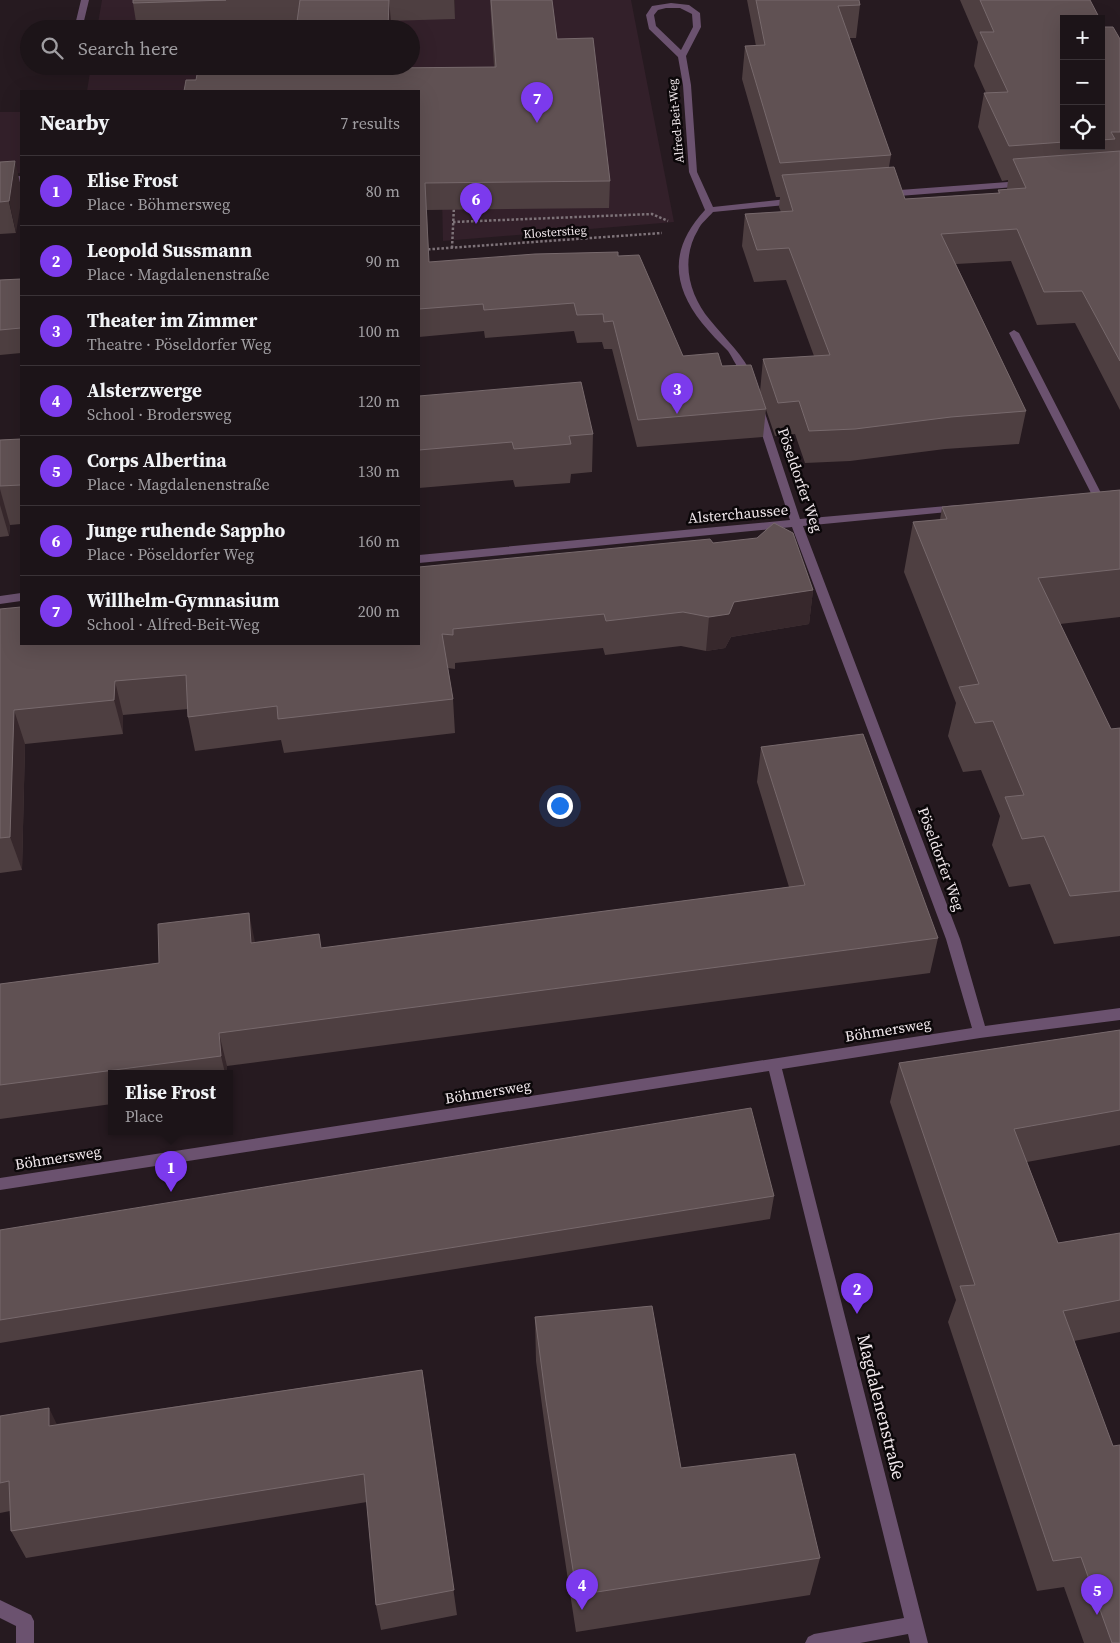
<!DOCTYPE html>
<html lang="en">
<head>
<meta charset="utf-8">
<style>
  :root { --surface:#1c1418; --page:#251d21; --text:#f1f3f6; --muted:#a09ea2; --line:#3a3337; --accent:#7c3aed }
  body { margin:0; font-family:"Source Serif 4",serif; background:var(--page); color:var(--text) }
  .controls { position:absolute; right:15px; top:15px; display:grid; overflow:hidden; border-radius:0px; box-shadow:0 5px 20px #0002 }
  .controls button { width:45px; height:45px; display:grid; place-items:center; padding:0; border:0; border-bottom:1px solid var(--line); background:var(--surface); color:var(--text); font:25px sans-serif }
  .you { position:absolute; left:559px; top:805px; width:18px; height:18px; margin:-12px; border:4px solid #fff; border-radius:50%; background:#1a73e8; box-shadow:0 0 0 8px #1a73e833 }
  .badge { display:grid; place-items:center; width:32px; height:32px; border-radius:50%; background:var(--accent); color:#fff; font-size:16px; font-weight:700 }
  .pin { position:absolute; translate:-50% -41px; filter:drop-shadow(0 1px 2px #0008) }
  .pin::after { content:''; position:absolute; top:26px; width:18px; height:15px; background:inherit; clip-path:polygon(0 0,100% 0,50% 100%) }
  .popup { position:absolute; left:108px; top:1070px; width:125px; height:65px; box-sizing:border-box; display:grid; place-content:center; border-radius:0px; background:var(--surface); filter:drop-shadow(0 1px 4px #0005); font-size:16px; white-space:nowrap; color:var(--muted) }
  .popup b { font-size:19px; color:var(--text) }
  .popup::after { content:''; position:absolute; left:50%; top:100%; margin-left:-10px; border:10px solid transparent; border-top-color:var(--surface) }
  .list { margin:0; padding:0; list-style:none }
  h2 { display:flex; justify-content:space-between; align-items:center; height:65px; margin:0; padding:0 20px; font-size:21px }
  h2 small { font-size:16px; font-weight:400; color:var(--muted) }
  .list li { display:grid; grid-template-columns:32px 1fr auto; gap:15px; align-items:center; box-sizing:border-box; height:70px; padding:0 20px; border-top:1px solid var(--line) }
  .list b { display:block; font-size:19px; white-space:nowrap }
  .list p { margin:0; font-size:16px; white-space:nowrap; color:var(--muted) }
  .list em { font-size:16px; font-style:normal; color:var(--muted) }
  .icon { flex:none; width:28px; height:28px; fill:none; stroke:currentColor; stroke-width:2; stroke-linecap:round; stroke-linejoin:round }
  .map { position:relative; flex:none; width:1120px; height:1643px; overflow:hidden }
  .search { position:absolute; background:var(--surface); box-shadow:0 5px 20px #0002; left:20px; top:20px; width:400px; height:55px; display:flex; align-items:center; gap:12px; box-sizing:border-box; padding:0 18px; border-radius:28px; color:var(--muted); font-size:19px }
  .panel { position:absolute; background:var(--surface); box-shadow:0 5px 20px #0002; left:20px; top:90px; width:400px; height:555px; border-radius:0px }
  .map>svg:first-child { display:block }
  .built { fill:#33202a }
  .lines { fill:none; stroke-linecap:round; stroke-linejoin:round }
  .path { stroke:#7e7379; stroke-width:2.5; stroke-dasharray:2.5 2; stroke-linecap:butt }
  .service { fill:#6b526f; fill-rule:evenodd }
  .minor { fill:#6b526f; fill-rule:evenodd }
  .wall { fill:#4e3f41 }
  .shaded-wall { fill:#37282c }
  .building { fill:#605153; stroke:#77696c }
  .labels { text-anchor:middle; stroke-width:5; stroke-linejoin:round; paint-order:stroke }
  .far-street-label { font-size:12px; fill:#f2e9ed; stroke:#0b0709 }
  .street-label { font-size:15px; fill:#f2e9ed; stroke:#0b0709 }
  .near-street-label { font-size:18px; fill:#f2e9ed; stroke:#0b0709 }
</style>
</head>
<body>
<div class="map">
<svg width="1120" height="1643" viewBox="0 0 1120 1643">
  <rect width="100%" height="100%" fill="#261a20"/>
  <!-- built -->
  <path class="built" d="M102,0H631L674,222L443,241L441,155L419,91H87L91,66H411V29H97Z
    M0,112H21V173L0,175Z"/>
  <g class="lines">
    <!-- path -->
    <path class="path" d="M453,222L652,214L668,221
      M452,248L454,206
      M419,250L662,233"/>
    <!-- service -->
    <path class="service" d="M81,0H89L83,25L79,27L75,25Z
      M21,176V182L0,183V177Z
      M1014,330L1019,333L1102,495L1101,497H1093L1092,495L1009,333Z
      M0,1600L31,1615L34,1621V1643H16V1626L0,1618Z"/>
    <!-- minor -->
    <path class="minor" d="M671,3L689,5L700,13L701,27L686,56L691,85L697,172L713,207L796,198L800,201L796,204L713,212C708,218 701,223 698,230C680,260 689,295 710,320C726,340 744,355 754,379L749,382C743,380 733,358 728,351C719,342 710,333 702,323C670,282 671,247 705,210L689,172L683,85L678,57L649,29L646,15L652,6ZM666,8H680L692,14L693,27L681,50L656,26L654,15L658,10Z
      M1023,181L1026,182V186L886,197L882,194L886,191Z
      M759,407L764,410L800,519L958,505L963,508L958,511L803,526L960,939L985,1026L1120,1008V1020L980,1038L782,1069L928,1643H910L908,1634L860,1643H805L808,1637L814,1634L904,1618L769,1071L0,1190V1178L972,1028L946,939L792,527L419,563V555L790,520L754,410Z
      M21,593V601L0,604V596Z"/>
  </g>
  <!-- wall -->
  <path class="wall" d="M133,0H455V19L137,28L133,3Z
    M490,0H552L557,39L610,181L609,208L427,210L429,262L618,256L683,356L722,366L766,409L763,437L637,447L612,349H604L602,342L577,343L574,331L485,338L484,331L419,337V91L186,80L389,66V68L494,67Z
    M747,0H859L860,5L856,38H849L891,155L889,167L905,199L998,193V190L1007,189L1008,180L1002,181L978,127L984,93H986L974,66L978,42L960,0H1090L1064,19V146H1101V21L1104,27L1120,39V410L1075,323L1037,325L1011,261L956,264L1026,411L1019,444L945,449L850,461L805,463L795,434L775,436L760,392L763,359L814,356L786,280L754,282L742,246L745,214L781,212L779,207L780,197H776L742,79L745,46H756Z
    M0,162L16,233L0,234Z
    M21,279V353L0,355V280Z
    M419,396L593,434L592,472L571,474L570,483L515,487L513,480L419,488Z
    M21,439V524L10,525L9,536L0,537V440Z
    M1120,490V617L1060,624L1111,729L1120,728V936L1054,944L1030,884L1009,887L992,845L1000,816L981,770L963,772L948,736L956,703L904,572L913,522L940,520L942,507Z
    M713,543L813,590L809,624L731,637L725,648L706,651L681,646L605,655L603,648L455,663V669L448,668L453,699L455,733L284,753L281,740L195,751L188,717V709L123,715V734L25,744L22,870L0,873V609L21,644H419V567Z
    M761,747L938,938L930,973L227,1066V1073H112V1104L0,1119V984L159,963L255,943L321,948L789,887L757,782Z
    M1120,1030V1145L1027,1162L1058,1243L1120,1233V1332L1074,1341L1120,1643H1084L1064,1587L1037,1591L948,1322L956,1300L890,1102L899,1063Z
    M774,1196L770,1219L198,1310L0,1343V1230Z
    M535,1317L681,1468L820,1558L810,1595L576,1632L547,1443L536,1361Z
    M422,1370L457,1615L381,1630L376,1605L367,1502L26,1558L11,1531L10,1511L0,1513V1416L57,1424Z"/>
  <!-- shaded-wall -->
  <path class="shaded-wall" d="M389,0L391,21V29H388Z
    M454,0H455V19Z
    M15,161L21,187V202L16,233L9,201Z
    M0,489L10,525L9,536L0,505Z
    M813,590L809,624L731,637L725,648L706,651L709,617L734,602Z
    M115,681L123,715V734L114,700Z
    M14,710L25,744L22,870L10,837Z
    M249,913L256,947L251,943Z
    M219,1033L227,1066V1073H225L221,1056Z
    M49,1408L63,1437L49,1426Z"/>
  <!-- building -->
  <path class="building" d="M133,0H226L133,3Z
    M300,0H389L388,29H296Z
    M491,0H552L557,39L593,38L610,181L425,183L429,262L535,254L618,252V256L639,255L683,356L718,353L722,366L751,365L766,409L638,420L613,321L604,322L603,314L577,315L574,303L484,310L483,304L419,309V91H184L186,80H196L198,69L291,67V66H386V68L496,67Z
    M756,0H859L860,5L838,6L891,155L780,163L745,46L765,45Z
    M980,0H1090L1100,19H1064V142L1009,146L984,93L1008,92L980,32H994Z
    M1101,21L1104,27H1113L1120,39V132H1111L1115,139L1101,140Z
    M1120,151V361L1082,291L1044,292L1017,229L941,234L1026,411L951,417L855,429L809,431L799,401L778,403L763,359L830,355L789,248L757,250L745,214L793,211L782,175L894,167L905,199L1000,193L998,190L1026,188L1013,159Z
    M15,161L9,201L0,202V162Z
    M21,279V328L0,330V280Z
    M581,382L593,434L569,436L571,444L514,449L512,442L419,450V396Z
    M21,439V485L0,486V440Z
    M1120,490V569L1038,578L1111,729L1120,728V891L1070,896L1044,836L1022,839L1005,797L1024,795L993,721L975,723L959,687L979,684L913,522L947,519L942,507Z
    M774,523L793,533L813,590L734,602L729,614L709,617L683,612L606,621L604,614L453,629V635L442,634L453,699L278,719L277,706L188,717L186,675L115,681L114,700L14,710L10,837L0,838V609L21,607V644H419V567L710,539L713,543L739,540L757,538Z
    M863,734L938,938L219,1033L221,1056L0,1085V984L159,963L158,924L249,913L251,943L319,934L321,948L805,885L761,747Z
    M1120,1030V1110L1014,1129L1058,1243L1120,1233V1300L1063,1311L1113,1446L1120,1445V1643H1112L1081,1557L1053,1561L960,1286L975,1285L899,1063Z
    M751,1108L774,1196L0,1320V1230Z
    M652,1306L681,1468L795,1454L820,1558L577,1595L546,1401L535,1317Z
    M422,1370L454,1590L376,1605L364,1474L11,1531L9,1481L0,1483V1416L49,1408V1426Z"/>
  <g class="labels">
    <!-- far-street labels -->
    <g class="far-street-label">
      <text transform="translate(676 121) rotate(-95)" y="4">Alfred-Beit-Weg</text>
      <text transform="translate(555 232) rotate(-4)" y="4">Klosterstieg</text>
    </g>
    <!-- street labels -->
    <g class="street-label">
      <text transform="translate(800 480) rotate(71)" y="5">Pöseldorfer Weg</text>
      <text transform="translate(738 514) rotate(-5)" y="5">Alsterchaussee</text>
      <text transform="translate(941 859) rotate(70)" y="5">Pöseldorfer Weg</text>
      <text transform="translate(888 1030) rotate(-9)" y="5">Böhmersweg</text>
      <text transform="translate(488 1092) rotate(-9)" y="5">Böhmersweg</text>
      <text transform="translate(58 1158) rotate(-9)" y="5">Böhmersweg</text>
    </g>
    <!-- near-street labels -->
    <g class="near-street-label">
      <text transform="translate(881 1407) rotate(76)" y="6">Magdalenenstraße</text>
    </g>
  </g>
</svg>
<div class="controls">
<button>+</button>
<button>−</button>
<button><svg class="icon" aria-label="locate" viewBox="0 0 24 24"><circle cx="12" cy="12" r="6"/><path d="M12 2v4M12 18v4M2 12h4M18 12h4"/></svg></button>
</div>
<div class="you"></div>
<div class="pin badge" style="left:171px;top:1192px">1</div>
<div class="popup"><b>Elise Frost</b>Place</div>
<div class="pin badge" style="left:857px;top:1314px">2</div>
<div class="pin badge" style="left:677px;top:414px">3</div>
<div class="pin badge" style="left:582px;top:1610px">4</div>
<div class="pin badge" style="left:1097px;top:1615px">5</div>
<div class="pin badge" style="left:476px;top:224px">6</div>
<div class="pin badge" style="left:537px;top:123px">7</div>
<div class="search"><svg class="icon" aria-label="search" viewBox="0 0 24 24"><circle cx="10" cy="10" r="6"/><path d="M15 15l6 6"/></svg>Search here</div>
<section class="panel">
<h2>Nearby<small>7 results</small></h2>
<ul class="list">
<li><span class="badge">1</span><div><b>Elise Frost</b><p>Place · Böhmersweg</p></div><em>80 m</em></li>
<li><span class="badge">2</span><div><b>Leopold Sussmann</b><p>Place · Magdalenenstraße</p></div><em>90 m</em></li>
<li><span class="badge">3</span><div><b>Theater im Zimmer</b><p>Theatre · Pöseldorfer Weg</p></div><em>100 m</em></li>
<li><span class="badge">4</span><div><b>Alsterzwerge</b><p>School · Brodersweg</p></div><em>120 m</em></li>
<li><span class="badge">5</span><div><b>Corps Albertina</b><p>Place · Magdalenenstraße</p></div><em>130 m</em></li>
<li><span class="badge">6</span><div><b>Junge ruhende Sappho</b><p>Place · Pöseldorfer Weg</p></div><em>160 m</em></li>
<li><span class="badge">7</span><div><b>Willhelm-Gymnasium</b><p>School · Alfred-Beit-Weg</p></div><em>200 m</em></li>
</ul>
</section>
</div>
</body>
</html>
